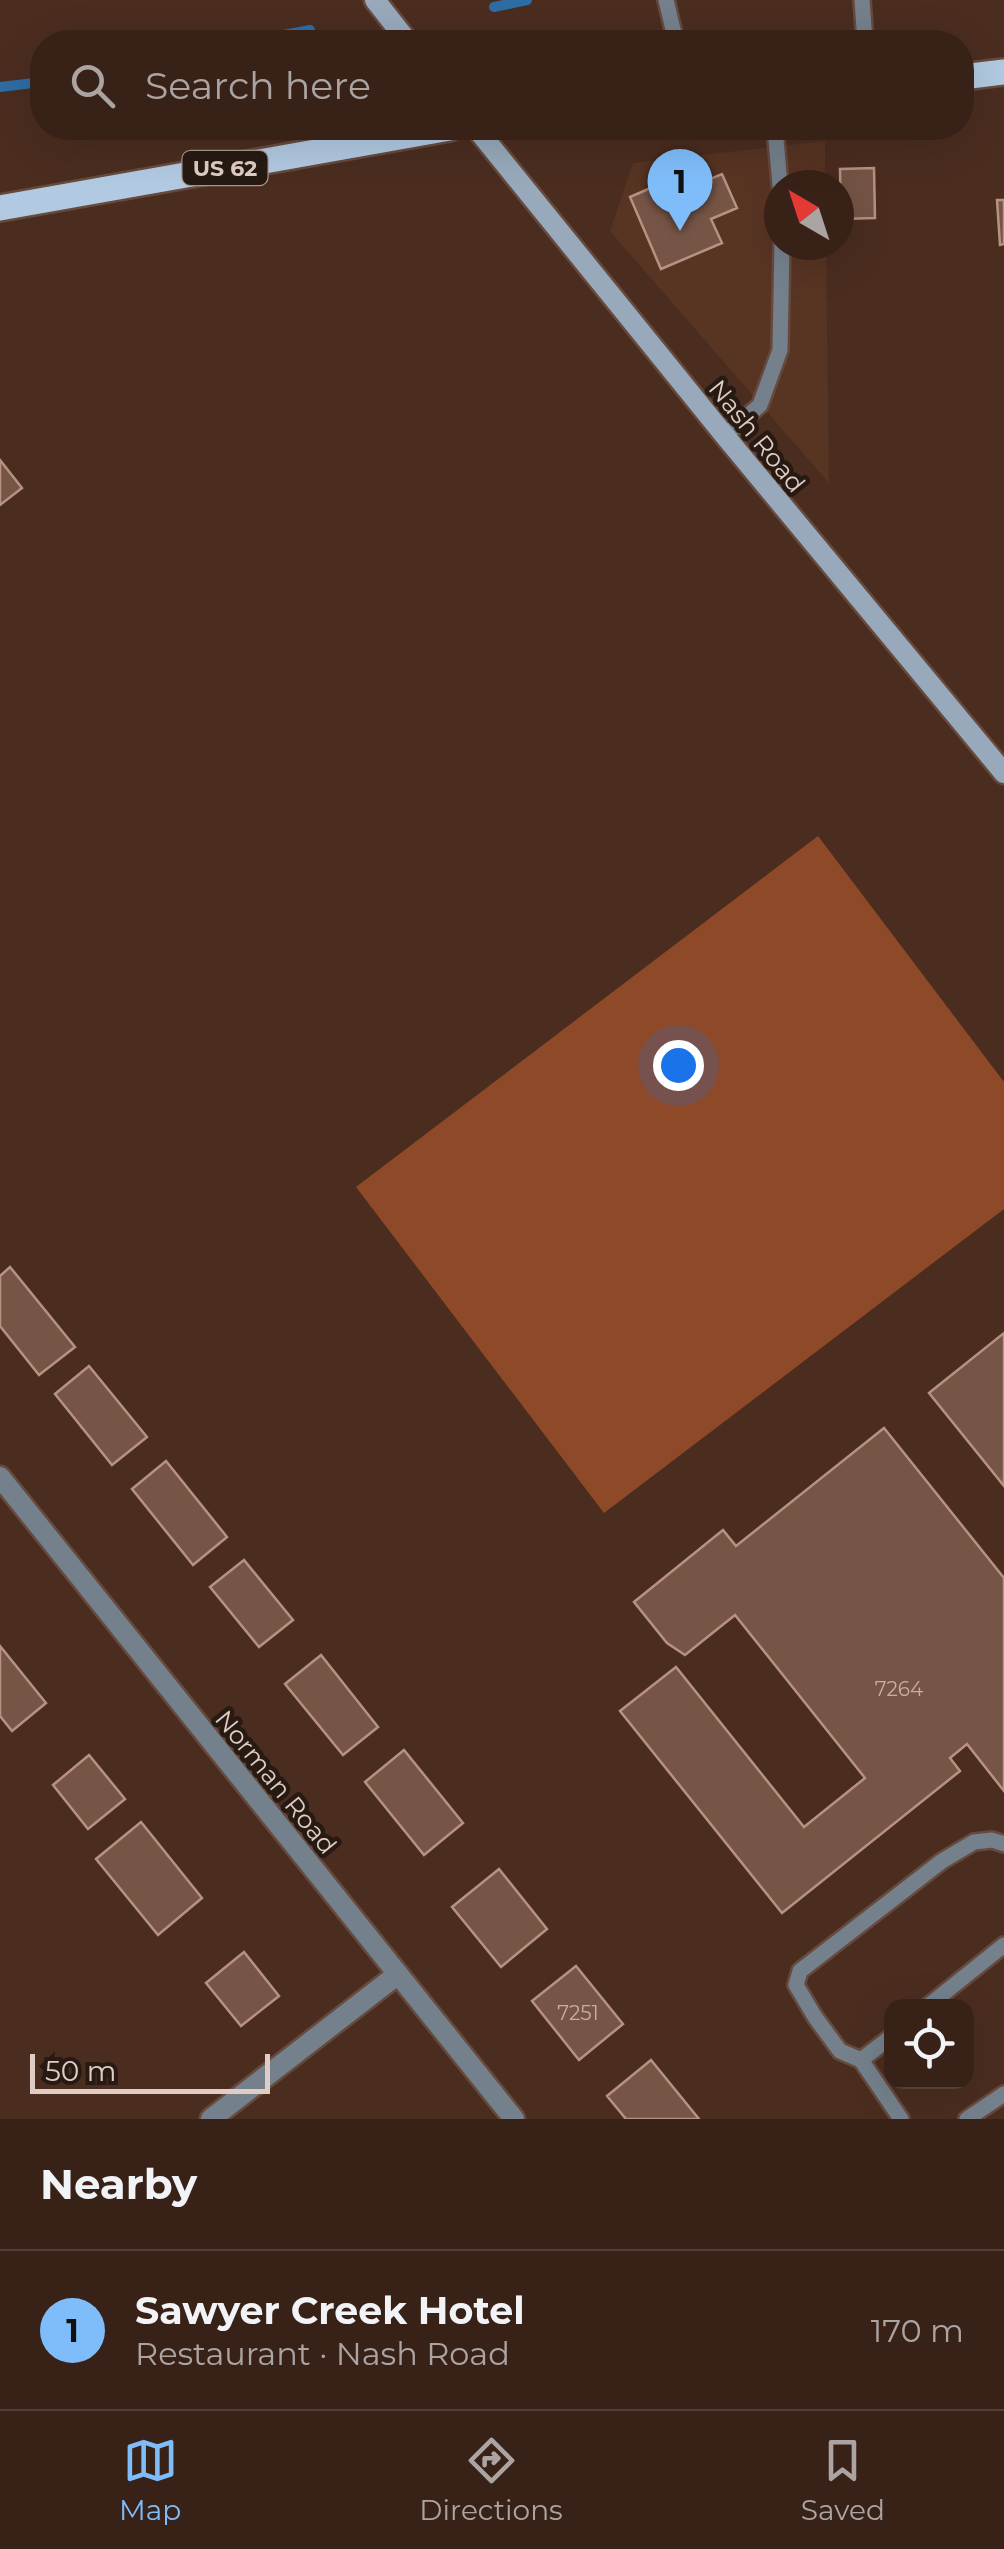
<!DOCTYPE html>
<html lang="en">
<head>
<meta charset="utf-8">
<style>
  :root { --surface:#382218; --page:#432f25; --text:#f1f3f6; --muted:#aba4a2; --line:#523f37; --accent:#7fbdfa }
  body { margin:0; font-family:Montserrat,sans-serif; background:var(--page); color:var(--text) }
  .controls { position:absolute; right:30px; bottom:30px; display:grid; overflow:hidden; border-radius:20px; box-shadow:0 10px 40px #0002 }
  .controls button { width:90px; height:90px; display:grid; place-items:center; padding:0; border:0; border-bottom:2px solid var(--line); background:var(--surface); color:var(--text); font:50px sans-serif }
  .compass { position:absolute; left:764px; top:170px; width:90px; height:90px; border-radius:50%; background:var(--surface); box-shadow:0 10px 40px #0002; rotate:321deg }
  .scale { position:absolute; left:30px; bottom:25px; width:240px; box-sizing:border-box; padding-left:10px; border:5px solid #e0ccc4; border-top:0; font-size:28px; line-height:35px; white-space:nowrap; color:#e0ccc4; -webkit-text-stroke:8px #271a13; paint-order:stroke }
  .you { position:absolute; left:678px; top:1065px; width:35px; height:35px; margin:-25px; border:8px solid #fff; border-radius:50%; background:#1a73e8; box-shadow:0 0 0 15px #1a73e833 }
  .badge { display:grid; place-items:center; width:65px; height:65px; border-radius:50%; background:var(--accent); color:#111; font-size:32px; font-weight:700 }
  .pin { position:absolute; translate:-50% -82px; filter:drop-shadow(0 2px 5px #0008) }
  .pin::after { content:''; position:absolute; top:52px; width:35px; height:30px; background:inherit; clip-path:polygon(0 0,100% 0,50% 100%) }
  .list { margin:0; padding:0; list-style:none }
  h2 { display:flex; justify-content:space-between; align-items:center; height:130px; margin:0; padding:0 40px; font-size:42px }
  h2 small { font-size:32px; font-weight:400; color:var(--muted) }
  .list li { display:grid; grid-template-columns:65px 1fr auto; gap:30px; align-items:center; box-sizing:border-box; height:160px; padding:0 40px; border-top:2px solid var(--line) }
  .list b { display:block; font-size:38px; white-space:nowrap }
  .list p { margin:0; font-size:32px; white-space:nowrap; color:var(--muted) }
  .list em { font-size:32px; font-style:normal; color:var(--muted) }
  .icon { flex:none; width:55px; height:55px; fill:none; stroke:currentColor; stroke-width:2; stroke-linecap:round; stroke-linejoin:round }
  .map { position:relative; flex:none; width:1004px; height:2119px; overflow:hidden }
  .search { position:absolute; background:var(--surface); box-shadow:0 10px 40px #0002; left:30px; right:30px; top:30px; height:110px; display:flex; align-items:center; gap:25px; box-sizing:border-box; padding:0 35px; border-radius:40px; color:var(--muted); font-size:38px }
  .sheet { height:290px; background:var(--surface) }
  nav { display:flex; justify-content:space-around; align-items:center; box-sizing:border-box; height:140px; border-top:2px solid var(--line); background:var(--surface); font-size:28px; color:var(--muted) }
  nav a { display:grid; justify-items:center; gap:5px }
  nav .on { color:var(--accent) }
  .map>svg:first-child { display:block }
  .built { fill:#583423 }
  .green { fill:#8e4928 }
  .lines { fill:none; stroke-linecap:round; stroke-linejoin:round }
  .stream { stroke:#2e6ca4; stroke-width:10 }
  .building { fill:#765546; stroke:#b79282; stroke-width:2.5 }
  .lane-casing { stroke:#664a3e; stroke-width:20 }
  .street-casing { stroke:#664a3e; stroke-width:25 }
  .secondary-casing { stroke:#664a3e; stroke-width:25 }
  .primary-casing { stroke:#664a3e; stroke-width:30 }
  .lane { stroke:#74808b; stroke-width:15 }
  .street { stroke:#74808b; stroke-width:20 }
  .secondary { stroke:#97a9bb; stroke-width:20 }
  .primary { stroke:#b1c9e1; stroke-width:25 }
  .labels { text-anchor:middle; stroke-width:9; stroke-linejoin:round; paint-order:stroke }
  .number-label { font-size:20px; fill:#c6aea4 }
  .shield { fill:#271a13; stroke:#a8978f; stroke-width:2.5 }
  .shield-label { font-size:22px; font-weight:bold; fill:#e0ccc4 }
  .street-label { font-size:25px; fill:#e0ccc4; stroke:#271a13 }
</style>
</head>
<body>
<div class="map">
<svg width="1004" height="2119" viewBox="0 0 1004 2119">
  <rect width="100%" height="100%" fill="#4b2d20"/>
  <!-- built -->
  <path class="built" d="M825,141V185H779V245H826L829,483L610,231L633,163Z"/>
  <!-- green -->
  <path class="green" d="M818,836L1004,1082V1209L604,1513L356,1187Z"/>
  <g class="lines">
    <!-- stream -->
    <path class="stream" d="M494,7L527,0
      M246,42L310,30
      M0,87L42,82"/>
  </g>
  <!-- building -->
  <path class="building" d="M874,168L875,218L841,219L840,169Z
    M692,170L698,184L722,174L737,208L711,219L722,243L661,269L630,197Z
    M997,200H1004V244L1000,245Z
    M0,460L22,488L0,505Z
    M10,1267L75,1347L39,1375L0,1326V1276Z
    M1004,1333V1486L929,1393Z
    M89,1366L147,1437L112,1465L55,1394Z
    M884,1428L1004,1578V1791L967,1744L950,1758L960,1771L782,1913L620,1711L676,1667L804,1827L865,1778L735,1615L685,1655L667,1643L634,1602L723,1530L736,1546Z
    M166,1461L227,1537L193,1565L132,1489Z
    M244,1560L293,1620L259,1647L210,1587Z
    M0,1646L46,1703L12,1731L0,1716Z
    M321,1655L378,1727L343,1755L285,1684Z
    M404,1750L463,1823L424,1855L365,1782Z
    M89,1755L125,1799L88,1829L53,1785Z
    M141,1822L202,1898L158,1935L96,1859Z
    M499,1869L547,1929L501,1967L452,1907Z
    M244,1952L279,1996L241,2026L206,1983Z
    M576,1966L623,2024L579,2060L532,2001Z
    M651,2060L699,2119H626L607,2096Z"/>
  <g class="lines">
    <!-- lane casing -->
    <g class="lane-casing">
      <path id="lane" d="M666,0L676,42
        M862,0L865,42
        M775,128L780,185
        M725,436L760,405L780,350L782,245
        M928,2006L1004,1945
        M892,2036L861,2060L840,2051L815,2017L796,1985L800,1971L942,1861L974,1842L992,1840L1004,1844
        M861,2060L901,2119
        M967,2119L1004,2094"/>
    </g>
    <!-- street casing -->
    <g class="street-casing">
      <path id="street" d="M0,1477L514,2119
        M211,2119L398,1974"/>
    </g>
    <!-- secondary casing -->
    <g class="secondary-casing">
      <path id="secondary" d="M375,0L408,42
        M476,128L725,436L1004,773"/>
    </g>
    <!-- primary casing -->
    <g class="primary-casing">
      <path id="primary" d="M962,77L1004,72
        M0,208L450,128"/>
    </g>
    <!-- lane -->
    <use href="#lane" class="lane"/>
    <!-- street -->
    <use href="#street" class="street"/>
    <!-- secondary -->
    <use href="#secondary" class="secondary"/>
    <!-- primary -->
    <use href="#primary" class="primary"/>
  </g>
  <g class="labels">
    <!-- number labels -->
    <g class="number-label">
      <text x="899" y="1696">7264</text>
      <text x="578" y="2020">7251</text>
    </g>
    <!-- shield labels -->
    <rect class="shield" x="182.5" y="151" width="85" height="34" rx="8"/>
    <g class="shield-label">
      <text x="225" y="176">US 62</text>
    </g>
    <!-- street labels -->
    <g class="street-label">
      <text transform="translate(757 436) rotate(51)" y="9">Nash Road</text>
      <text transform="translate(276 1782) rotate(51)" y="9">Norman Road</text>
    </g>
  </g>
</svg>
<div class="controls">
<button><svg class="icon" aria-label="locate" viewBox="0 0 24 24"><circle cx="12" cy="12" r="6"/><path d="M12 2v4M12 18v4M2 12h4M18 12h4"/></svg></button>
</div>
<svg class="compass" viewBox="-18 -18 36 36"><path d="M0-13l5 13h-10z" fill="#e53935"/><path d="M0 13l5-13h-10z" fill="#aba4a2"/></svg>
<div class="scale">50 m</div>
<div class="you"></div>
<div class="pin badge" style="left:680px;top:231px">1</div>
<div class="search"><svg class="icon" aria-label="search" viewBox="0 0 24 24"><circle cx="10" cy="10" r="6"/><path d="M15 15l6 6"/></svg>Search here</div>
</div>
<section class="sheet">
<h2>Nearby<small></small></h2>
<ul class="list">
<li><span class="badge">1</span><div><b>Sawyer Creek Hotel</b><p>Restaurant · Nash Road</p></div><em>170 m</em></li>
</ul>
</section>
<nav>
<a class="on"><svg class="icon" aria-label="map" viewBox="0 0 24 24"><path d="M3 6l6-2 6 2 6-2v14l-6 2-6-2-6 2zM9 4v14M15 6v14"/></svg>Map</a>
<a><svg class="icon" aria-label="directions" viewBox="0 0 24 24"><path d="M12 3l9 9-9 9-9-9zM9 14v-3h6M13 9l2 2-2 2"/></svg>Directions</a>
<a><svg class="icon" aria-label="saved" viewBox="0 0 24 24"><path d="M7 4h10v16l-5-4-5 4z"/></svg>Saved</a>
</nav>
</body>
</html>
